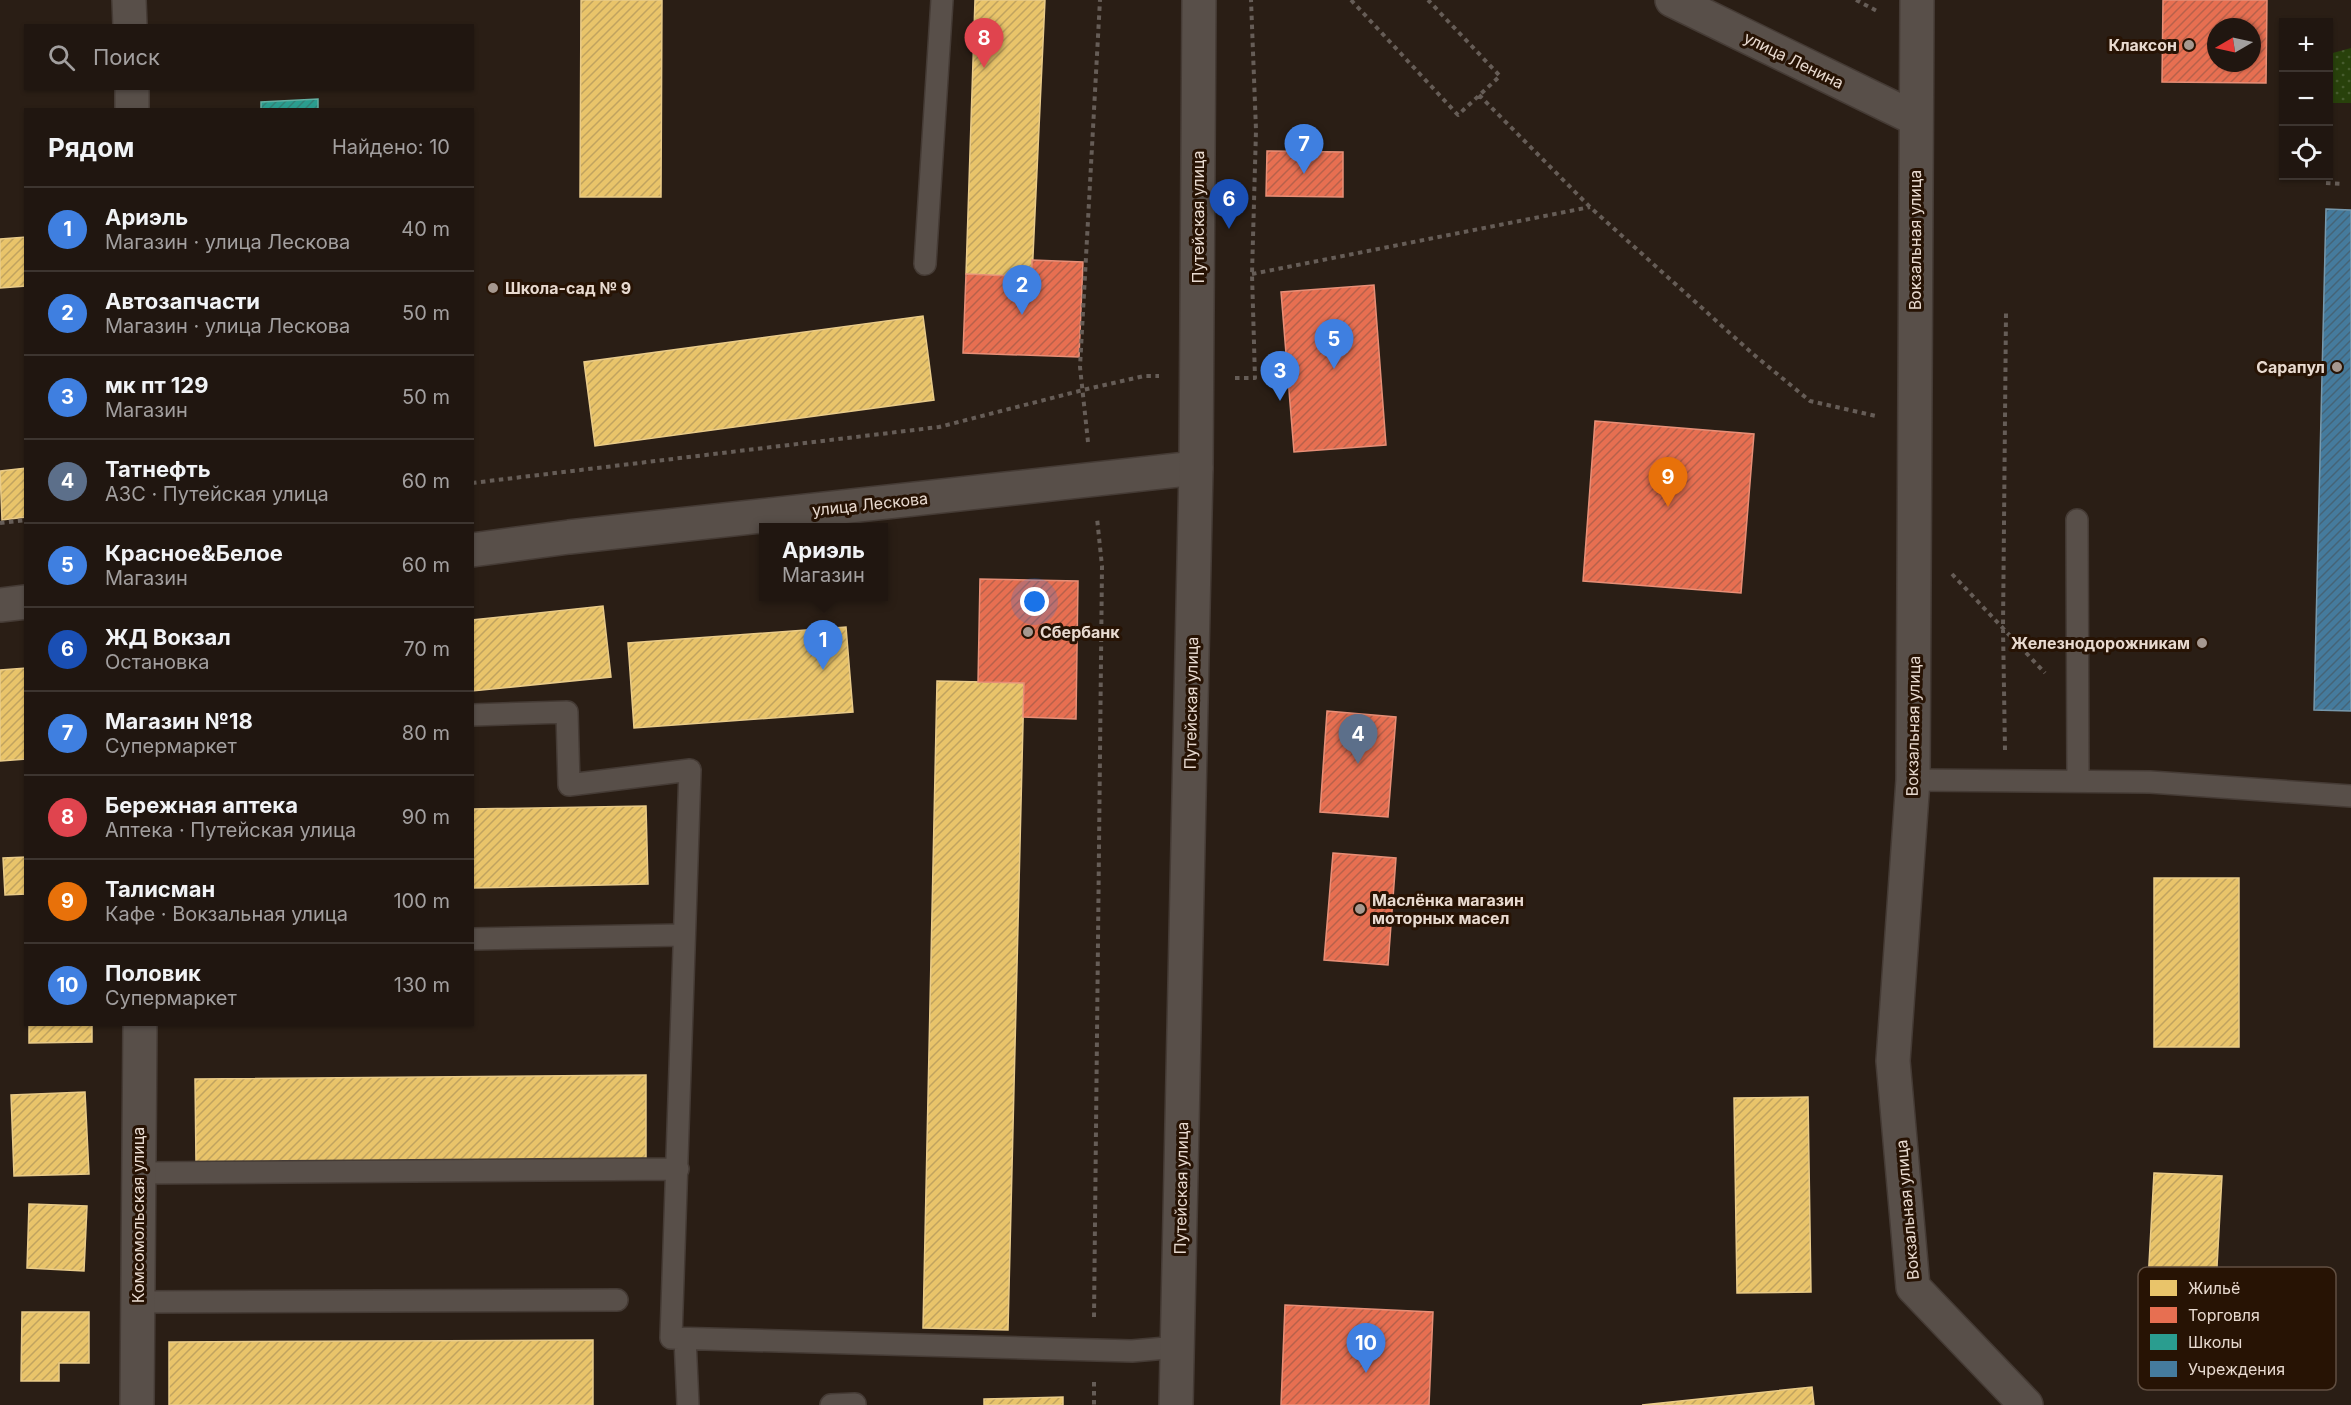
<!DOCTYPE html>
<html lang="ru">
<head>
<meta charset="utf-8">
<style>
  :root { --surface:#201610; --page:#2d231e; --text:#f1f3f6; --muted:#a29f9f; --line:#3d3530; --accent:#0f766e }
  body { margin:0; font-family:Inter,sans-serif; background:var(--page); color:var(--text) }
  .controls { position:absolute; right:18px; top:18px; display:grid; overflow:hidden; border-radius:0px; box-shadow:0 2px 4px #0004 }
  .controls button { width:54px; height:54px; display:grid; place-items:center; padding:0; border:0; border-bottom:2px solid var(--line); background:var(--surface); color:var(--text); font:30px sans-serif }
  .compass { position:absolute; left:2207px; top:18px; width:54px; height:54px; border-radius:50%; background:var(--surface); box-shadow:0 2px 4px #0004; rotate:261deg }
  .you { position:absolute; left:1035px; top:602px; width:21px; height:21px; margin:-15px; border:4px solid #fff; border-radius:50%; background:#1a73e8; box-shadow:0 0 0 9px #1a73e833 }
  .badge { display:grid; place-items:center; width:39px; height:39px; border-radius:50%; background:var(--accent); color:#fff; font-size:20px; font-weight:700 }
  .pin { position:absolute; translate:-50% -50px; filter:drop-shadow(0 2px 3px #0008) }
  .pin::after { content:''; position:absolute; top:32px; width:21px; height:18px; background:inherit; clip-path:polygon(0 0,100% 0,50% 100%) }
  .popup { position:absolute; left:759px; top:523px; width:129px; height:78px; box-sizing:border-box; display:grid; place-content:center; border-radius:0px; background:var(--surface); filter:drop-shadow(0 2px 4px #0005); font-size:20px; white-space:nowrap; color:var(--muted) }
  .popup b { font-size:22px; color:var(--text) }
  .popup::after { content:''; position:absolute; left:50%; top:100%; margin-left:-12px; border:12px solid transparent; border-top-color:var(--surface) }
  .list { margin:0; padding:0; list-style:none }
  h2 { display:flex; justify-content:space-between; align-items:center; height:78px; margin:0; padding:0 24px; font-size:26px }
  h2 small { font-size:20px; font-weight:400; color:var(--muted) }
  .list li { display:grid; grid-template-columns:39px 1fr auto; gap:18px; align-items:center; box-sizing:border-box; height:84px; padding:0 24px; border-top:2px solid var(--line) }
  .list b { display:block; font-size:22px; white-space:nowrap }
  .list p { margin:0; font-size:20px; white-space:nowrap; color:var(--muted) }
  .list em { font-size:20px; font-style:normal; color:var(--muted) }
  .icon { flex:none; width:33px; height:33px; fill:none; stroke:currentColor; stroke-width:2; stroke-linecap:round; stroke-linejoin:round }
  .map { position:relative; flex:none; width:2351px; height:1405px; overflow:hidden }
  .search { position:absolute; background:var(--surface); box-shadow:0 2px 4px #0004; left:24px; top:24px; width:450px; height:66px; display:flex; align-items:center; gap:15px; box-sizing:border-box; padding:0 21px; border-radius:0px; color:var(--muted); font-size:22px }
  .panel { position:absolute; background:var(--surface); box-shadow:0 2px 4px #0004; left:24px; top:108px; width:450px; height:918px; border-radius:0px }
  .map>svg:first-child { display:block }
  .grass { fill:url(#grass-dots) }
  .homes { fill:url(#homes-hatch); stroke:#e9cb89; stroke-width:1.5 }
  .shops { fill:url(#shops-hatch); stroke:#e78f77; stroke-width:1.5; fill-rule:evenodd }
  .schools { fill:url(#schools-hatch); stroke:#63afa2; stroke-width:1.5 }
  .public { fill:url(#public-hatch); stroke:#7698ac; stroke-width:1.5 }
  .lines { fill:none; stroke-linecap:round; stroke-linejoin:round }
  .service-casing { stroke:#453b35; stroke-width:24 }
  .minor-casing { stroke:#453b35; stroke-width:36 }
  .tertiary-casing { stroke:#453b35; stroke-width:36 }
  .secondary-casing { stroke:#453b35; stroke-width:36 }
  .path { stroke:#665d57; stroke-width:4; stroke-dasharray:4.5 4.5; stroke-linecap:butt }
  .service { stroke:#584f49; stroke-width:21 }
  .minor { stroke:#584f49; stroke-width:33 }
  .tertiary { stroke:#584f49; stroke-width:33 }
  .secondary { stroke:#584f49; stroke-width:33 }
  .poi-dot { fill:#a6988f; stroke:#271304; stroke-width:2 }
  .labels { text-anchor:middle; stroke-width:6; stroke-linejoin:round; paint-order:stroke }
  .poi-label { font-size:16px; font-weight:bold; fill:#e8dad0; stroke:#271304; text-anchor:end }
  .street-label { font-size:16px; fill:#e8dad0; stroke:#271304 }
  .key { fill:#271304; stroke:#614f41; stroke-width:1.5 }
  .key-label { font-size:16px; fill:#e8dad0 }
</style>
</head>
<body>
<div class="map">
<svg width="2351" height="1405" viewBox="0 0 2351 1405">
  <defs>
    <pattern id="grass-dots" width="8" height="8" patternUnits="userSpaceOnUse" patternTransform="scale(1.5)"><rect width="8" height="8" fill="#28410b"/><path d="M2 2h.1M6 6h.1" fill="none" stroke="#475c2e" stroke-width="1.8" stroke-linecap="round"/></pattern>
    <pattern id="homes-hatch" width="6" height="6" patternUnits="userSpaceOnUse" patternTransform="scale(1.5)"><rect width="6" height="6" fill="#e9c46a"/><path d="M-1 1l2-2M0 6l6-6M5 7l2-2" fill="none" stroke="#c0a35f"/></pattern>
    <pattern id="shops-hatch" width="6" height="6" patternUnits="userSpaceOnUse" patternTransform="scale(1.5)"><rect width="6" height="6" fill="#e76f51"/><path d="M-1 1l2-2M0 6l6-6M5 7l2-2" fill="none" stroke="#b7614b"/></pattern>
    <pattern id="schools-hatch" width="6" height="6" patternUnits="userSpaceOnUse" patternTransform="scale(1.5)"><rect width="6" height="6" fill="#2a9d8f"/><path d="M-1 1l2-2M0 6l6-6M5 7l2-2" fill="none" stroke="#328177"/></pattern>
    <pattern id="public-hatch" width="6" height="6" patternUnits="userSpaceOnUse" patternTransform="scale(1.5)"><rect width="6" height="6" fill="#457b9d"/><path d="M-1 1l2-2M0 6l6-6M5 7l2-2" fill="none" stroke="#456477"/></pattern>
  </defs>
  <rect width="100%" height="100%" fill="#2a1e15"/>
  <!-- grass -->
  <path class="grass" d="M2351,48V103H2329V54Z"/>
  <!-- homes -->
  <path class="homes" d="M581,0H662L661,197H580Z
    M975,0H1045L1032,277L966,274Z
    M26,237V286L0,288V239Z
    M923,316L934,400L595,446L584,362Z
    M26,468V517L2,520L0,471Z
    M603,606L611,677L472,691V620Z
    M846,627L853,712L634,728L628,643Z
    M26,668V759L0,761V670Z
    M937,681L1024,683L1008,1330L923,1328Z
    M646,806L648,884L472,888V809Z
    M26,857V894L5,895L3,858Z
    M2154,878H2239V1047H2154Z
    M29,1024H92V1042L29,1043Z
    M646,1075V1159L196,1163L195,1079Z
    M85,1092L89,1174L14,1176L11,1095Z
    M1808,1097L1811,1292L1737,1293L1734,1098Z
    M2154,1173L2222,1176L2213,1339L2145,1337Z
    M29,1204L87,1206L84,1271L27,1268Z
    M22,1312H89V1363H59V1381H21Z
    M593,1340V1405H169V1342Z
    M1812,1387L1814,1405H1642Z
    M1063,1397V1405H984V1399Z"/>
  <!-- shops -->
  <path class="shops" d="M2163,0H2267L2266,83L2162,82ZM2216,27H2252V63H2216Z
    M1267,151L1343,152V197L1266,196Z
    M1032,260L1083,262L1079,357L963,353L966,274L1032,277Z
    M1374,285L1386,445L1294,452L1281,292Z
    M1595,421L1754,434L1741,593L1583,581Z
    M980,579L1078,581L1076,719L1023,717L1024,683L978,682Z
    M1327,711L1396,717L1388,817L1320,812Z
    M1333,853L1396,858L1388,965L1324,960Z
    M1285,1305L1433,1312L1429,1405H1281Z"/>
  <!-- schools -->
  <path class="schools" d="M318,99V110H261V102Z"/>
  <!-- public -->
  <path class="public" d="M2326,209L2351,210V711L2314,710Z"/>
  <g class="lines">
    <!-- service casing -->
    <g class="service-casing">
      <path id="service" d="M925,264L942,0
        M2077,520L2078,781
        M472,715L567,712L569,785L690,770L671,1338L1132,1351L1178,1347
        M1913,780L2150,782L2351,796
        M472,939L683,935
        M138,1173L678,1169
        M138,1302L617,1300
        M685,1339L688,1405
        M831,1405L855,1404"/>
    </g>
    <!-- minor casing -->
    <g class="minor-casing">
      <path id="minor" d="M129,0L130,26
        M1672,0L1916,119
        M1917,0L1913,780L1893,1061L1913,1287L2026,1405
        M132,88V110
        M137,1405L140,1024"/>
    </g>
    <!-- tertiary casing -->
    <g class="tertiary-casing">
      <path id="tertiary" d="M472,550L569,537L1196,468
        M0,605L26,602"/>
    </g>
    <!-- secondary casing -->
    <g class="secondary-casing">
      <path id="secondary" d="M1176,1405L1196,468L1199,0"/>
    </g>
    <!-- path -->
    <path class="path" d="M1351,0L1458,115L1500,76L1428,0
      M1856,0L1879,12
      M1479,95L1590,207L1753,354L1810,401L1876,416
      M2326,183L2343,184
      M1252,274L1590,207
      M1235,378H1255L1252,274L1256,130L1251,0
      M1088,442L1080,367L1100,0
      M472,483L939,427L1083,390L1144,376H1159
      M0,523L26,520
      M1952,574L2045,673
      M2005,750L2003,628L2006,313
      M1094,1317L1102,566L1097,518
      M1094,1382V1405"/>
    <!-- service -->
    <use href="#service" class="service"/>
    <!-- minor -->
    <use href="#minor" class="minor"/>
    <!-- tertiary -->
    <use href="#tertiary" class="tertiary"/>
    <!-- secondary -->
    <use href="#secondary" class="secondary"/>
  </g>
  <!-- markers -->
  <g class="poi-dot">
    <circle cx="2189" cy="45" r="6"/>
    <circle cx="493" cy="288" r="6"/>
    <circle cx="2337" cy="367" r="6"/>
    <circle cx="1028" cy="632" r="6"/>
    <circle cx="2202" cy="643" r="6"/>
    <circle cx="1360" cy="909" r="6"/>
  </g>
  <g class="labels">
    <!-- poi labels -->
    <g class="poi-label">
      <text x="2177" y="51">Клаксон</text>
      <text x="505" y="294" text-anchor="start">Школа-сад № 9</text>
      <text x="2325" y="373">Сарапул</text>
      <text x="1040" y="638" text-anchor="start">Сбербанк</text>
      <text x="2190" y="649">Железнодорожникам</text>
      <text x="1372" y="906" text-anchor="start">Маслёнка магазин<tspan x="1372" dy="18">моторных масел</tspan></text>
    </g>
    <!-- street labels -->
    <g class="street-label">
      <text transform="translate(1794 60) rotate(26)" y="6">улица Ленина</text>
      <text transform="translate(1198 217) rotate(-90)" y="6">Путейская улица</text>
      <text transform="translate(1915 240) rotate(-90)" y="6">Вокзальная улица</text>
      <text transform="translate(870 504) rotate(-6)" y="6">улица Лескова</text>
      <text transform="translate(1191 703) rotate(-89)" y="6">Путейская улица</text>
      <text transform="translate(1913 726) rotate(-89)" y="6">Вокзальная улица</text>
      <text transform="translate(1181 1188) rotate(-89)" y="6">Путейская улица</text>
      <text transform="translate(1907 1210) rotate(-95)" y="6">Вокзальная улица</text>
      <text transform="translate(138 1215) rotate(-90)" y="6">Комсомольская улица</text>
    </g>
  </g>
  <!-- legend -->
  <rect x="2138" y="1267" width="198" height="123" rx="9" class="key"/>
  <rect x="2150" y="1280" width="27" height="16" fill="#e9c46a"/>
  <rect x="2150" y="1307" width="27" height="16" fill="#e76f51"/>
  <rect x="2150" y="1334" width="27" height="16" fill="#2a9d8f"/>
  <rect x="2150" y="1361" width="27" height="16" fill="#457b9d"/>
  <g class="key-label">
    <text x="2188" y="1294">Жильё</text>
    <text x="2188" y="1321">Торговля</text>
    <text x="2188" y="1348">Школы</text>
    <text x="2188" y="1375">Учреждения</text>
  </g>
</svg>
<div class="controls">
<button>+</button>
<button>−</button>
<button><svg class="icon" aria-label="locate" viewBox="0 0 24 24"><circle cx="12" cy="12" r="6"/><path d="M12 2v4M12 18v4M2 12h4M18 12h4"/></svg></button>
</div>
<svg class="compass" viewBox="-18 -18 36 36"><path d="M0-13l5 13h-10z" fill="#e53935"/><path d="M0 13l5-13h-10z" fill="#a29f9f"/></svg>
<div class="you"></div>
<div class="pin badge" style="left:823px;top:670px;background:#3f7fe0">1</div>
<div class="popup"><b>Ариэль</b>Магазин</div>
<div class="pin badge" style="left:1022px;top:315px;background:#3f7fe0">2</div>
<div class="pin badge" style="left:1280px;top:401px;background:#3f7fe0">3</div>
<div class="pin badge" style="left:1358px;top:764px;background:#5c6f8a">4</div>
<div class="pin badge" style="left:1334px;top:369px;background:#3f7fe0">5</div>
<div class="pin badge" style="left:1229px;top:229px;background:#1a4fb4">6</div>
<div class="pin badge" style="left:1304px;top:174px;background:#3f7fe0">7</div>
<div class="pin badge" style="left:984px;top:68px;background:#e0444e">8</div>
<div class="pin badge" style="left:1668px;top:507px;background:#e8710a">9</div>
<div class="pin badge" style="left:1366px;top:1373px;background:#3f7fe0">10</div>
<div class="search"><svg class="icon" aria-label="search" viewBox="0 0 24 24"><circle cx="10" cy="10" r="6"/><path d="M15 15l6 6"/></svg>Поиск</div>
<section class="panel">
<h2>Рядом<small>Найдено: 10</small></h2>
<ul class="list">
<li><span class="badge" style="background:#3f7fe0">1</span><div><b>Ариэль</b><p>Магазин · улица Лескова</p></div><em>40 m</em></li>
<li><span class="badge" style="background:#3f7fe0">2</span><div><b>Автозапчасти</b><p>Магазин · улица Лескова</p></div><em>50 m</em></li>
<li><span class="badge" style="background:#3f7fe0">3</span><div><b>мк пт 129</b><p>Магазин</p></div><em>50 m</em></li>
<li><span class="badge" style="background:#5c6f8a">4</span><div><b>Татнефть</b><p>АЗС · Путейская улица</p></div><em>60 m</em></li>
<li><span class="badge" style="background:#3f7fe0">5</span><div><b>Красное&amp;Белое</b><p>Магазин</p></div><em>60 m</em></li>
<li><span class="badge" style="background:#1a4fb4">6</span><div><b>ЖД Вокзал</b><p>Остановка</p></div><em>70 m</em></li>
<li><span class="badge" style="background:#3f7fe0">7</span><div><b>Магазин №18</b><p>Супермаркет</p></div><em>80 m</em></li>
<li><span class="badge" style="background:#e0444e">8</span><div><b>Бережная аптека</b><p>Аптека · Путейская улица</p></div><em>90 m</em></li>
<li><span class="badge" style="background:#e8710a">9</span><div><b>Талисман</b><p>Кафе · Вокзальная улица</p></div><em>100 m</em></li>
<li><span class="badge" style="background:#3f7fe0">10</span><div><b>Половик</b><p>Супермаркет</p></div><em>130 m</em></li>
</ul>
</section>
</div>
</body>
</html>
